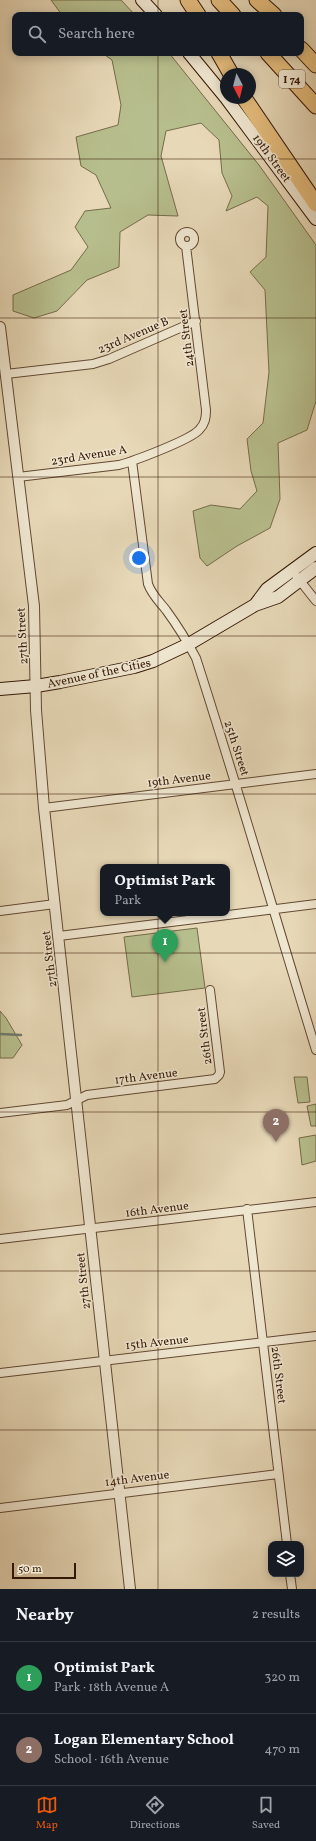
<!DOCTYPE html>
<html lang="en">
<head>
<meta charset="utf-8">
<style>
  :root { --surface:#171b24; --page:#242831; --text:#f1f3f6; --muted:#9ea1a6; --line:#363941; --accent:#ea580c }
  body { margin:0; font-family:Vollkorn,serif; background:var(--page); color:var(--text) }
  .controls { position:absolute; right:12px; bottom:12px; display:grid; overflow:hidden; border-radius:8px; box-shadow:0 2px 10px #0003 }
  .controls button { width:36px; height:36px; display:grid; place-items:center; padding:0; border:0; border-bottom:1px solid var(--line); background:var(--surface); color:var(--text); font:20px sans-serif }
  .compass { position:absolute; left:220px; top:68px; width:36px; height:36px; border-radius:50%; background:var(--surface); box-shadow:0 2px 10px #0003; rotate:173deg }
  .scale { position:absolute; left:12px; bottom:10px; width:64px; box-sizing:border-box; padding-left:4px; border:2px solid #361806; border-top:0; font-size:11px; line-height:14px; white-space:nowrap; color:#361806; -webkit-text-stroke:3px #efe6d0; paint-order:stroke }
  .you { position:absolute; left:139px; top:558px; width:14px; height:14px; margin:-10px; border:3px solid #fff; border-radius:50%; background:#1a73e8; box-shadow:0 0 0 6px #1a73e833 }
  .badge { display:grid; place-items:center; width:26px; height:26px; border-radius:50%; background:var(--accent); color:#fff; font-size:13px; font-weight:700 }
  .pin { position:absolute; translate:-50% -33px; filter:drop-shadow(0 1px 2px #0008) }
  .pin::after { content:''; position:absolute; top:21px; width:14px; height:12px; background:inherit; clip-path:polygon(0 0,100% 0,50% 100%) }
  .popup { position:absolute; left:100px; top:864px; width:130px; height:52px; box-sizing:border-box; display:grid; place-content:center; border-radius:8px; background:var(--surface); filter:drop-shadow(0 1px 3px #0005); font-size:13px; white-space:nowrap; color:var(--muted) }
  .popup b { font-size:15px; color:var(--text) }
  .popup::after { content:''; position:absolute; left:50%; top:100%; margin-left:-8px; border:8px solid transparent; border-top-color:var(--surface) }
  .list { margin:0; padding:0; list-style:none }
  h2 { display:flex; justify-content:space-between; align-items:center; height:52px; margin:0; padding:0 16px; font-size:17px }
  h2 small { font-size:13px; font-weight:400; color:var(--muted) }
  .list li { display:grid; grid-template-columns:26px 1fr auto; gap:12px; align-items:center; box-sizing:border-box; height:72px; padding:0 16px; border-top:1px solid var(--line) }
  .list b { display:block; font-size:15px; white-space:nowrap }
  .list p { margin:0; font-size:13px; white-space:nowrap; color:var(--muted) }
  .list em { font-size:13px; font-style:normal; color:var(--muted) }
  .icon { flex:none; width:22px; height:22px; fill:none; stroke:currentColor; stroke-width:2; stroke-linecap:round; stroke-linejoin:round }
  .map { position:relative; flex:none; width:316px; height:1589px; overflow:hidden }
  .search { position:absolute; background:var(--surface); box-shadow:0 2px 10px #0003; left:12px; right:12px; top:12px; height:44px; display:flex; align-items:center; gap:10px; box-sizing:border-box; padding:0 14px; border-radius:8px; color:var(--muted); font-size:15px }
  .sheet { height:196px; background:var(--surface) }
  nav { display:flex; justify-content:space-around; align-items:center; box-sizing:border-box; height:56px; border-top:1px solid var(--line); background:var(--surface); font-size:11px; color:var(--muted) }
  nav a { display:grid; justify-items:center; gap:2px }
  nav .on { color:var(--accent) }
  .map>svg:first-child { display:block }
  .green { fill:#b7be8d; stroke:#766b4a }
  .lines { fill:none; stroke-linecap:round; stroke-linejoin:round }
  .stream { stroke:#70796d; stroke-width:2.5 }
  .minor-casing { stroke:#624832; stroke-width:10 }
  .tertiary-casing { stroke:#624832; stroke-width:12 }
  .secondary-casing { stroke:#361806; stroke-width:14 }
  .motorway-casing { stroke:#361806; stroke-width:17 }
  .minor { stroke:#efe6d0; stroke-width:8 }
  .tertiary { stroke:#efe6d0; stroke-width:10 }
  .secondary { stroke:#efe6d0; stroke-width:12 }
  .motorway { stroke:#e4bc7c; stroke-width:15 }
  .grid { fill:none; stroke:#361806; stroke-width:1; stroke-opacity:0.55 }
  .labels { text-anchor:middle; stroke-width:3; stroke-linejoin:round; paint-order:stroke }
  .shield { fill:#efe6d0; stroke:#6e5643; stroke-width:1 }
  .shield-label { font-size:11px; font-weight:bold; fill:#361806 }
  .street-label { font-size:12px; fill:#361806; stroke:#efe6d0 }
</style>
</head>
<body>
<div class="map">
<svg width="316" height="1589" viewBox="0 0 316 1589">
  <rect width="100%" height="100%" fill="#e7d8b7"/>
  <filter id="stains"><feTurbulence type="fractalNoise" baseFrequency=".005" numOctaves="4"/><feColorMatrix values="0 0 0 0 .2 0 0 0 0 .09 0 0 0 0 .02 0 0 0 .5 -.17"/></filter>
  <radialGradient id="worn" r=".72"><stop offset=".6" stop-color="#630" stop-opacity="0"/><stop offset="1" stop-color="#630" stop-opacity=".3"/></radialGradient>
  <!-- green -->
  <path class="green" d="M51,0H121L135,15H62Z
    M102,53H169L259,165L316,245V401L307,430L278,443L280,499L270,528L237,546L207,566L200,558L193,511L211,505L240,509L257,491L251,471L247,439L263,423L269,372L265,290L250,272L266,257L268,206L257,197L226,211L232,196L222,173L219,140L201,123L166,131L161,156L178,216L148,215L120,232L119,267L87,280L57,311L34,318L13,311V295L71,270L88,247L75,227L85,211L111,208L96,175L81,166L76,137L118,125L121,105L112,60Z
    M197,928L205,988L132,997L124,937Z
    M0,1011L6,1018L22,1045L13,1058H0Z
    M294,1077H307L310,1102L298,1103Z
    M316,1104V1126H311L307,1106Z
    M316,1135V1161L302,1165L299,1138Z"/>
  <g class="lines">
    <!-- stream -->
    <path class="stream" d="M0,1034L21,1035"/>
    <!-- minor casing -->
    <g class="minor-casing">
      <path id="minor" d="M180 239a7 7 0 1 1 14 0a7 7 0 1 1-14 0Z
        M6,374L93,364L109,359L196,321
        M132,461L148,584C152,595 159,601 166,610C177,625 187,641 196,658C238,788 276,920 316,1050
        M18,477L119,465C134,461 190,440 199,430C205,424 206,418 206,410L186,246
        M297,577L316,601
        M44,808L316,774
        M0,911L55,904
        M59,936L316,904
        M0,1113L67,1105L87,1095L215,1079L219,1075L220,1072L210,990
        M247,1209L287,1544
        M0,1239L316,1202
        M0,1373L316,1336
        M0,1508L278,1474
        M290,1574L292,1589"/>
    </g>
    <!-- tertiary casing -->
    <g class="tertiary-casing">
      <path id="tertiary" d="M0,327L34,606L36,710L44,808L130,1589"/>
    </g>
    <!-- secondary casing -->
    <g class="secondary-casing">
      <path id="secondary" d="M142,0L156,15
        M189,53L226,98
        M226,98L316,219
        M255,605L267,589L316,553
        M0,689L36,686L60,682L134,667L153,661L189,644L255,605L278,597L316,568"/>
    </g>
    <!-- motorway casing -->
    <g class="motorway-casing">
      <path id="motorway" d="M188,0L198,15
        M219,0L233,15
        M257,0L274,15
        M301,49L316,65
        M219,53L231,74
        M268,53L316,106
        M244,98L316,204"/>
    </g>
    <!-- minor -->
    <use href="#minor" class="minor"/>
    <!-- tertiary -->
    <use href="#tertiary" class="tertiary"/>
    <!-- secondary -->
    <use href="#secondary" class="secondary"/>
    <!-- motorway -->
    <use href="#motorway" class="motorway"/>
  </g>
  <!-- grid -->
  <path class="grid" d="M158,0V15M158,53V1589M0,159H316M0,318H316M0,477H316M0,636H316M0,794H316M0,953H316M0,1112H316M0,1271H316M0,1430H316"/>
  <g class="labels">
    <!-- shield labels -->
    <rect class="shield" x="279" y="70" width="26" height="18" rx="3"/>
    <g class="shield-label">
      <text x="292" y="83">I 74</text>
    </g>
    <!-- street labels -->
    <g class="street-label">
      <text transform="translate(272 158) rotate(54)" y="4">19th Street</text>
      <text transform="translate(133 335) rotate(-23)" y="4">23rd Avenue B</text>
      <text transform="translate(186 338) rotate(-97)" y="4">24th Street</text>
      <text transform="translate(89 455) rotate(-9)" y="4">23rd Avenue A</text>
      <text transform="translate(22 636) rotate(-93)" y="4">27th Street</text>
      <text transform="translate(99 673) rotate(-12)" y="4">Avenue of the Cities</text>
      <text transform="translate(237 748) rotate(72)" y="4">25th Street</text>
      <text transform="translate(179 779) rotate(-7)" y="4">19th Avenue</text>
      <text transform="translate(49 959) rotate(-97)" y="4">27th Street</text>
      <text transform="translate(204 1036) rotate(-97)" y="4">26th Street</text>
      <text transform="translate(146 1076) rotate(-7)" y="4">17th Avenue</text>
      <text transform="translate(157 1209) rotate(-7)" y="4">16th Avenue</text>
      <text transform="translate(83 1281) rotate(-96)" y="4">27th Street</text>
      <text transform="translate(157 1342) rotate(-6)" y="4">15th Avenue</text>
      <text transform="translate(279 1375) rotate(83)" y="4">26th Street</text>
      <text transform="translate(137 1478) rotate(-7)" y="4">14th Avenue</text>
    </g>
  </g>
  <rect width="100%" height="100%" filter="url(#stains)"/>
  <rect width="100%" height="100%" fill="url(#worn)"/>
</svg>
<div class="controls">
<button><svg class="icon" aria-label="layers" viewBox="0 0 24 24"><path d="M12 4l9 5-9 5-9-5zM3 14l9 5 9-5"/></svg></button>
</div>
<svg class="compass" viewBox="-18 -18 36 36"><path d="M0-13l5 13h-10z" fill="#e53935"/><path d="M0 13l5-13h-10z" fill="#9ea1a6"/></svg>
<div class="scale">50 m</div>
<div class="you"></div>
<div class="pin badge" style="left:165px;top:962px;background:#2e9e5b">1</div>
<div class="popup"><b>Optimist Park</b>Park</div>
<div class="pin badge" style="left:276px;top:1142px;background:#8d6e63">2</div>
<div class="search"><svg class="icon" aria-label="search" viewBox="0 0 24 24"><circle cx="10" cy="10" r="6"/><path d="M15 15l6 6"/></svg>Search here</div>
</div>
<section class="sheet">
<h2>Nearby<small>2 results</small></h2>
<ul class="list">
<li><span class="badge" style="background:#2e9e5b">1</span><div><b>Optimist Park</b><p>Park · 18th Avenue A</p></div><em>320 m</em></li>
<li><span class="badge" style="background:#8d6e63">2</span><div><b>Logan Elementary School</b><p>School · 16th Avenue</p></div><em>470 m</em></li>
</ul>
</section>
<nav>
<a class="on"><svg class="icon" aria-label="map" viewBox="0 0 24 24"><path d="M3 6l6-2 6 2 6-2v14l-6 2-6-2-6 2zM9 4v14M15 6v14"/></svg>Map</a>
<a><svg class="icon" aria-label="directions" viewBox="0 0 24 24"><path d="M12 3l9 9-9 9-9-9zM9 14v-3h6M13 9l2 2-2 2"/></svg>Directions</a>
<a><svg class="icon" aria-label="saved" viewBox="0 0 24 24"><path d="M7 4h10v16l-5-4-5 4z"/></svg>Saved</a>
</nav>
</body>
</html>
